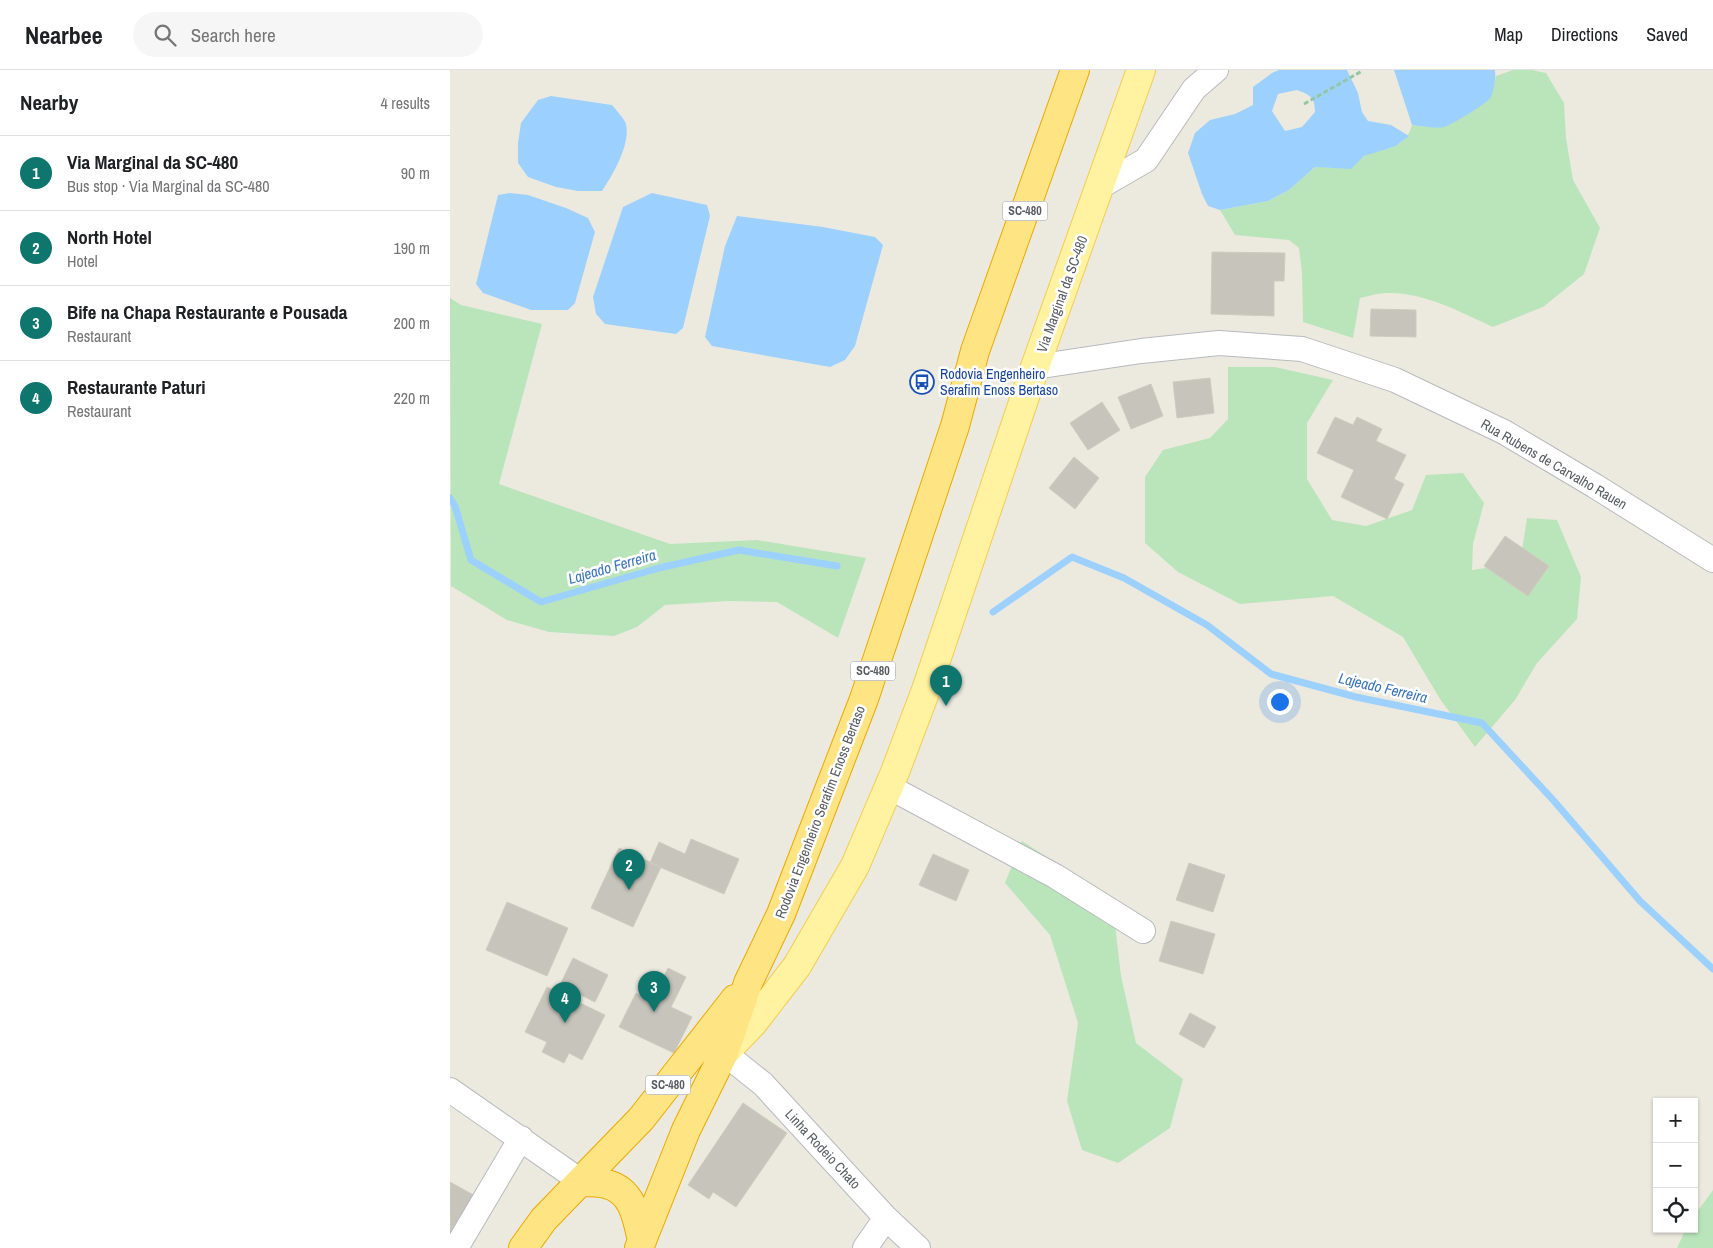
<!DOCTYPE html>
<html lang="en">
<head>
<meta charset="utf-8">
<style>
  :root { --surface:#fff; --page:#f6f6f6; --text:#202124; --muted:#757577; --line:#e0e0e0; --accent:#0f766e }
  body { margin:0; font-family:"Archivo Narrow",sans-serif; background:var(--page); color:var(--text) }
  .controls { position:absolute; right:15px; bottom:15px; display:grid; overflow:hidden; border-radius:0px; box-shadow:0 1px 4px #0004 }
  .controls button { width:45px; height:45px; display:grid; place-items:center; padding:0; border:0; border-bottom:1px solid var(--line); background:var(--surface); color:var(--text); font:25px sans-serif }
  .you { position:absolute; left:829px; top:631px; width:18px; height:18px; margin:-12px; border:4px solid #fff; border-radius:50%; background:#1a73e8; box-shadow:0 0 0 8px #1a73e833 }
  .badge { display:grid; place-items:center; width:32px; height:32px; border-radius:50%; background:var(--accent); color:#fff; font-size:16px; font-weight:700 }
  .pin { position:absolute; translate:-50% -41px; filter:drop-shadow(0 1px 2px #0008) }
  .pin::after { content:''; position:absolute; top:26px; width:18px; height:15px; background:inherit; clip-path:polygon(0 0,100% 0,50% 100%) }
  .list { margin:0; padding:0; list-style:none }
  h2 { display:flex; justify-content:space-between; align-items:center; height:65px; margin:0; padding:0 20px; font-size:21px }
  h2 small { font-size:16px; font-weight:400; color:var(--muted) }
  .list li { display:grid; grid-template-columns:32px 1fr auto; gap:15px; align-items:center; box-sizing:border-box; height:75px; padding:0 20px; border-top:1px solid var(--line) }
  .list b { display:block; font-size:19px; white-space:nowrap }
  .list p { margin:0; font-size:16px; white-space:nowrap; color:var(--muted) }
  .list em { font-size:16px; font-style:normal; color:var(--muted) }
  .icon { flex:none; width:28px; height:28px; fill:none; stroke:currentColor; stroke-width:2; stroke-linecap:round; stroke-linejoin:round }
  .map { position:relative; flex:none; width:1263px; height:1178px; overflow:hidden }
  header { display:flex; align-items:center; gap:30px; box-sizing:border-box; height:70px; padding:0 25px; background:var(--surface); border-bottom:1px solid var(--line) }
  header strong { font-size:24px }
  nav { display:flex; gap:28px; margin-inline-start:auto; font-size:18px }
  .search { width:350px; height:45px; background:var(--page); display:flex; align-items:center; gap:12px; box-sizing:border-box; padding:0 18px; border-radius:28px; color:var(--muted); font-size:19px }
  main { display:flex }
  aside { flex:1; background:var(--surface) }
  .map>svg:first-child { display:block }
  .green { fill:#bae5bb }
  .water { fill:#9cd1ff; fill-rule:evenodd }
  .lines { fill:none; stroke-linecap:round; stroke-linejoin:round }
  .stream { stroke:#9cd1ff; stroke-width:7 }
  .building { fill:#c7c4bc; stroke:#d1cbbd }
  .minor-casing { stroke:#b7babf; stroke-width:26 }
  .major-casing { stroke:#f5cc4f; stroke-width:30 }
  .highway-casing { stroke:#eba900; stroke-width:30 }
  .path { stroke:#93c6a3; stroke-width:3; stroke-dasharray:5 2.5; stroke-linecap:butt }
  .minor { stroke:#fff; stroke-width:24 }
  .major { stroke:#fff3a1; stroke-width:28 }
  .highway { stroke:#ffe483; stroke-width:28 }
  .labels { text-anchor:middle; stroke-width:5; stroke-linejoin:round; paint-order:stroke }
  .shield { fill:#fff; stroke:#8a8d90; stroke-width:1 }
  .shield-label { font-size:12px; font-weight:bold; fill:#585c61 }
  .street-label { font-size:14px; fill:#585c61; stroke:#fff }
  .transit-label { font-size:14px; fill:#164399; stroke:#fff; text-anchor:start }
  .water-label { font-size:15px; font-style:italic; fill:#3a75bc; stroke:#fff }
</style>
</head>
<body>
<header>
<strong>Nearbee</strong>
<div class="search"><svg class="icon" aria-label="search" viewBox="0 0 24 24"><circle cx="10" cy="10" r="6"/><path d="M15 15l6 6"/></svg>Search here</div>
<nav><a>Map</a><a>Directions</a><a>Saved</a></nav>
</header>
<main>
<aside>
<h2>Nearby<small>4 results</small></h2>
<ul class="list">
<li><span class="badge">1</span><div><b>Via Marginal da SC-480</b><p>Bus stop · Via Marginal da SC-480</p></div><em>90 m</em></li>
<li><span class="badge">2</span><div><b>North Hotel</b><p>Hotel</p></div><em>190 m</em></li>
<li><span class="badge">3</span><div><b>Bife na Chapa Restaurante e Pousada</b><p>Restaurant</p></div><em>200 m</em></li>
<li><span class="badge">4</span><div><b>Restaurante Paturi</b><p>Restaurant</p></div><em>220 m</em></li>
</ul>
</aside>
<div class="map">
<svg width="1263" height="1178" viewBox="0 0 1263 1178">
  <rect width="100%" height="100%" fill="#eceadf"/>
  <!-- green -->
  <path class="green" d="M1063,0H1082L1096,3L1114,33L1116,68L1123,110L1150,158L1134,204L1093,237L1043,257C1010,242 974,222 937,223C928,223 919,226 910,228L903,268L853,252L852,203L849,178L839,170L785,165L770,140L818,131L839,120L865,97L901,98C905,95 909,90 913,87C932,74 953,85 962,55L977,57L1040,28L1046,6Z
    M0,228L11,235L92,254L49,414L220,474L307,470L416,488L388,568L327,532L278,531L215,535L187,557L164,566L99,562L57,550L1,516Z
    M778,297H825L883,310L857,353V409L882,450L916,456L962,440L976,405L1013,403L1034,433L1023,474L1022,500L1070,493L1077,448L1107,450L1131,507L1127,549L1087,593L1065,630L1025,677L990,629L953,567L883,526L790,534L728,502L695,473V407L713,380L760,368L778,349Z
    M572,771L662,829L671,906L686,973L733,1009L720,1058L668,1093L632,1080L617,1031L628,953L600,865L555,813Z
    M1263,1120V1178H1227L1236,1159H1244V1146Z"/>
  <!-- water -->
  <path class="water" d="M829,0H897L908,23L912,42L918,51L941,55L959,66L946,76L914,86L901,99L865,97L839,120L818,131L770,140L758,136L752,124L738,83L745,63L760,50L785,44L803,35V17L822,3ZM847,20C860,25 865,27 865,42L852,57L835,61L822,41L828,24Z
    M944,0H1045C1046,8 1044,20 1041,27C1037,34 1001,55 994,57C984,59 971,56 962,55Z
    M101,26L162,35C166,40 174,48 176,54C181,74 162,106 152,121H128L106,117L78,107L68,93V73L71,53L88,30Z
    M60,123L78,125L116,138L138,148L145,162L125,233L118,240H81L33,223L26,214L48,125Z
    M202,123L257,135L260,146L233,258L226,264L155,254L146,244L143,227L173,137Z
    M287,146L373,157L425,167L433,175L405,276L395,290L380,297L262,276L255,267L275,176Z"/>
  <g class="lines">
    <!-- stream -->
    <path class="stream" d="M0,428L5,436L21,490L91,532L209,498L289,480L387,496
      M543,542L622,487L674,508L757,555L821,604L906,627L1032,653L1104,731L1190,831L1263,899"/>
  </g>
  <!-- building -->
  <path class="building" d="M762,182L835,183L834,211H824V246L761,244Z
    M921,239L966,240V267L920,266Z
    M760,308L764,343L727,348L723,312Z
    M701,314L713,346L681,359L668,327Z
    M652,332L670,360L638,380L620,353Z
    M885,347L903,355L907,347L932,359L926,371L956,385L944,409L954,414L937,449L891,427L904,400L867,383Z
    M624,387L649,408L625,439L599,418Z
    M1055,466L1099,496L1078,526L1034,496Z
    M241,769L289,789L274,824L200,793L209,772L235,784Z
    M169,778L211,797L183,857L141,838Z
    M483,784L519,800L506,831L469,815Z
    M739,793L775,805L763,842L726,830Z
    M57,832L118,858L97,906L36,880Z
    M721,851L765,864L753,904L709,891Z
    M123,888L158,905L145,932L110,915Z
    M218,898L236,907L221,937L242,947L224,983L169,957L186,923L202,931Z
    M97,917L155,945L132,990L119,983L114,993L92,982L97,972L75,962Z
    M740,943L766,957L754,978L729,964Z
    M293,1033L337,1063L286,1137L263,1122L259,1129L238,1115Z
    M0,1112L29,1128L0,1178Z"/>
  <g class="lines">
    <!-- minor casing -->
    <g class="minor-casing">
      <path id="minor" d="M651,116L696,90L744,19L766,0
        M585,297L691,281L769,273L852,279L945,310L1054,362L1145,416L1263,490
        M439,717L605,806L693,861
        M274,983L313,1014L436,1148L468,1178
        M0,1020L132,1112
        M6,1178L71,1068
        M415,1178L436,1148"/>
    </g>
    <!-- major casing -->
    <g class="major-casing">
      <path id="major" d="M274,983L303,953L347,896L405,796L445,702L476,620L585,297L691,0"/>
    </g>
    <!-- highway casing -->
    <g class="highway-casing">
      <path id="highway" d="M132,1112C139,1112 148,1112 156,1114C183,1120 187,1148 192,1171
        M73,1178L94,1149L191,1049L285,929
        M189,1178L236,1060L274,983L298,913L331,844L414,629L505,356L525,281L625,0"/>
    </g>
    <!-- path -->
    <path class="path" d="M854,34L912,1"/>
    <!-- minor -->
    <use href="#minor" class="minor"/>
    <!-- major -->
    <use href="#major" class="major"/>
    <!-- highway -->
    <use href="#highway" class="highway"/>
  </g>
  <!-- icons -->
  <defs>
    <g id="bus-ring" transform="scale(1.25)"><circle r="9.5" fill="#fff" stroke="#1a4fb4" stroke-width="1.5"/><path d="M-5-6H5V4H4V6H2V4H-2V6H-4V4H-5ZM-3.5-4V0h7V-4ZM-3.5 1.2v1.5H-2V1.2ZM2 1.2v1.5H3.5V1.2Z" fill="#1a4fb4"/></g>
  </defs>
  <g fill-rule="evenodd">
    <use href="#bus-ring" x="472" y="312"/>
  </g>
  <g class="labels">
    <!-- shield labels -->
    <g class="shield">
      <rect x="552.5" y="131.5" width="45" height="19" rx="4"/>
      <rect x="400.5" y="591.5" width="45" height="19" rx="4"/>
      <rect x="195.5" y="1005.5" width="45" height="19" rx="4"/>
    </g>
    <g class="shield-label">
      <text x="575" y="145">SC-480</text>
      <text x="423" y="605">SC-480</text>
      <text x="218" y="1019">SC-480</text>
    </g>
    <!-- street labels -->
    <g class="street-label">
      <text transform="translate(612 224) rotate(-70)" y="5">Via Marginal da SC-480</text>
      <text transform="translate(1104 394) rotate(30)" y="5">Rua Rubens de Carvalho Rauen</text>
      <text transform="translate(370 742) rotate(-69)" y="5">Rodovia Engenheiro Serafim Enoss Bertaso</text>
      <text transform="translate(373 1079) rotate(47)" y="5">Linha Rodeio Chato</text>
    </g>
    <!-- transit labels -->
    <g class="transit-label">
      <text x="490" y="309">Rodovia Engenheiro<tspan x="490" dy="16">Serafim Enoss Bertaso</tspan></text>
    </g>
    <!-- water labels -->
    <g class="water-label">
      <text transform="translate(162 497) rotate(-16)" y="5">Lajeado Ferreira</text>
      <text transform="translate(933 618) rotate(13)" y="5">Lajeado Ferreira</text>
    </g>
  </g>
</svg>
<div class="controls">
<button>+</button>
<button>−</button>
<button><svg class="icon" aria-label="locate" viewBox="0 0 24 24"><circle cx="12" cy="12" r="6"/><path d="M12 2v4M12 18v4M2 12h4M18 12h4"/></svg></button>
</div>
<div class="you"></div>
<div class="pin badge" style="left:496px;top:636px">1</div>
<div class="pin badge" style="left:179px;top:820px">2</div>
<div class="pin badge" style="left:204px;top:942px">3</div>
<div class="pin badge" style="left:115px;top:953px">4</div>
</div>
</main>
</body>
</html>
